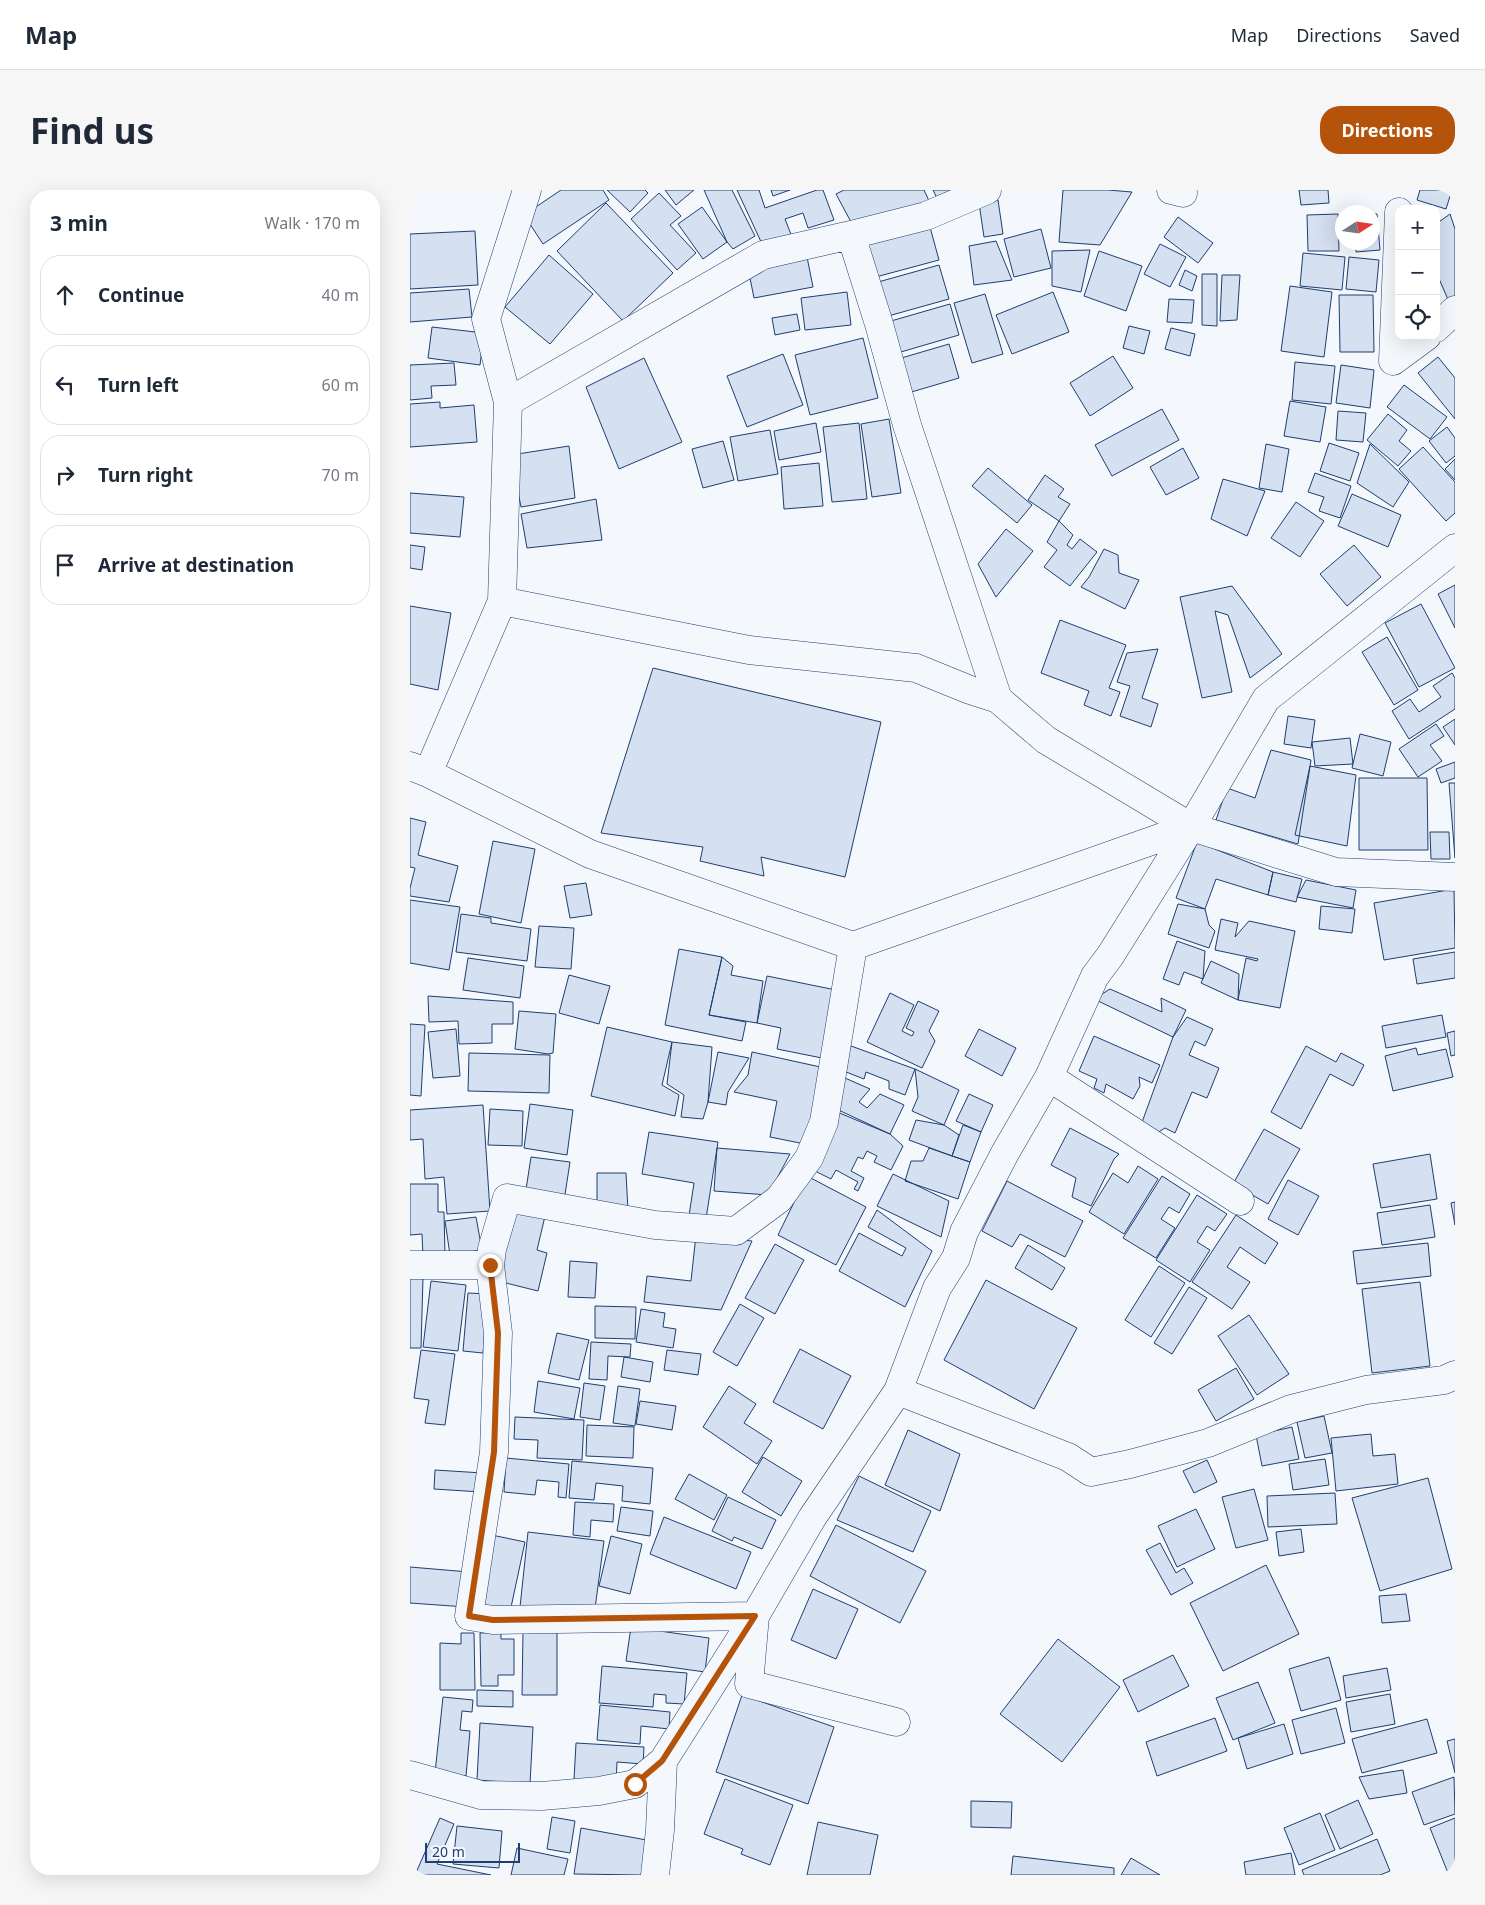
<!DOCTYPE html>
<html lang="en">
<head>
<meta charset="utf-8">
<style>
  :root { --surface:#fff; --page:#f6f6f7; --text:#1f2937; --muted:#747a83; --line:#e0e1e3; --accent:#b45309 }
  body { margin:0; font-family:"Noto Sans",sans-serif; background:var(--page); color:var(--text) }
  .controls { position:absolute; right:15px; top:15px; display:grid; overflow:hidden; border-radius:10px; box-shadow:0 5px 20px #0002 }
  .controls button { width:45px; height:45px; display:grid; place-items:center; padding:0; border:0; border-bottom:1px solid var(--line); background:var(--surface); color:var(--text); font:25px sans-serif }
  .compass { position:absolute; left:925px; top:15px; width:45px; height:45px; border-radius:50%; background:var(--surface); box-shadow:0 5px 20px #0002; rotate:78deg }
  .scale { position:absolute; left:15px; bottom:12px; width:95px; box-sizing:border-box; padding-left:5px; border:2px solid #1d3f73; border-top:0; font-size:14px; line-height:18px; white-space:nowrap; color:#1d3f73; -webkit-text-stroke:4px #f4f7fb; paint-order:stroke }
  .stop { position:absolute; width:15px; height:15px; margin:-11px; border:4px solid #b45309; border-radius:50%; background:#fff }
  .stop.end { background:#b45309; border-color:#fff; box-shadow:0 1px 5px #0008 }
  .list { margin:0; padding:0; list-style:none }
  h2 { display:flex; justify-content:space-between; align-items:center; height:65px; margin:0; padding:0 20px; font-size:21px }
  h2 small { font-size:16px; font-weight:400; color:var(--muted) }
  .list li { display:grid; grid-template-columns:32px 1fr auto; gap:15px; align-items:center; box-sizing:border-box; height:80px; margin:0 10px 10px; padding:0 10px; border:1px solid var(--line); border-radius:20px }
  .list b { display:block; font-size:19px; white-space:nowrap }
  .list em { font-size:16px; font-style:normal; color:var(--muted) }
  .icon { flex:none; width:28px; height:28px; fill:none; stroke:currentColor; stroke-width:2; stroke-linecap:round; stroke-linejoin:round }
  .map { position:relative; flex:none; width:1045px; height:1685px; overflow:hidden; border-radius:20px }
  header { display:flex; align-items:center; gap:30px; box-sizing:border-box; height:70px; padding:0 25px; background:var(--surface); border-bottom:1px solid var(--line) }
  header strong { font-size:24px }
  nav { display:flex; gap:28px; margin-inline-start:auto; font-size:18px }
  .intro { display:flex; align-items:center; justify-content:space-between; box-sizing:border-box; height:120px; padding:0 30px }
  h1 { margin:0; font-size:35px }
  .button { padding:12px 22px; border-radius:20px; background:var(--accent); color:#fff; font-size:18px; font-weight:700 }
  main { display:flex; gap:30px; padding:0 30px }
  aside { flex:1; background:var(--surface); border-radius:20px; box-shadow:0 5px 20px #0002 }
  .map>svg:first-child { display:block }
  .building { fill:#d5e0f0; stroke:#1d3f73 }
  .lines { fill:none; stroke-linecap:round; stroke-linejoin:round }
  .minor-casing { stroke:#1d3f73; stroke-width:29 }
  .minor { stroke:#f4f7fb; stroke-width:28 }
  .route { stroke:#b45309; stroke-width:6 }
</style>
</head>
<body>
<header>
<strong>Map</strong>
<nav><a>Map</a><a>Directions</a><a>Saved</a></nav>
</header>
<div class="intro"><h1>Find us</h1><a class="button">Directions</a></div>
<main>
<aside>
<h2>3 min<small>Walk · 170 m</small></h2>
<ul class="list">
<li><svg class="icon" aria-label="ahead" viewBox="0 0 24 24"><path d="M12 20V5M6 11l6-6 6 6"/></svg><div><b>Continue</b></div><em>40 m</em></li>
<li><svg class="icon" aria-label="left" viewBox="0 0 24 24"><path d="M17 20v-9H6M10 6l-5 5 5 5"/></svg><div><b>Turn left</b></div><em>60 m</em></li>
<li><svg class="icon" aria-label="right" viewBox="0 0 24 24"><path d="M7 20v-9h11M14 6l5 5-5 5"/></svg><div><b>Turn right</b></div><em>70 m</em></li>
<li><svg class="icon" aria-label="arrive" viewBox="0 0 24 24"><path d="M6 21V4h12l-3 4 3 4H6"/></svg><div><b>Arrive at destination</b></div></li>
</ul>
</aside>
<div class="map">
<svg width="1045" height="1685" viewBox="0 0 1045 1685">
  <rect width="100%" height="100%" fill="#f4f7fb"/>
  <!-- building -->
  <path class="building" d="M151,0H193L199,10L133,54L114,25Z
    M197,0H235L238,3L220,22Z
    M255,0H284L266,15Z
    M294,0H322L345,46L323,59L317,52Z
    M327,0H349L355,18L407,0H413L424,30L398,38L393,23L375,29L382,47L353,56Z
    M361,0H380L363,6Z
    M434,0H514L521,15L441,32L426,4Z
    M523,0H545L528,10Z
    M653,0H698L722,2L690,55L649,52Z
    M889,0H918L919,13L891,15Z
    M1010,0H1042L1036,19L1007,10Z
    M249,3L271,26L260,35L286,63L267,80L221,29Z
    M588,10L593,44L574,47L569,13Z
    M196,13L263,83L213,131L147,61Z
    M292,17L317,52L293,69L268,34Z
    M928,24L929,61H898L897,25Z
    M962,24H967L970,60L946,62V52H962Z
    M1040,24L1045,39V110L1040,114L1026,82V34Z
    M768,27L803,53L788,73L754,47Z
    M520,37L529,70L462,88L453,55Z
    M631,39L641,78L604,87L594,49Z
    M65,41L68,95L0,99V44Z
    M586,51L602,90L564,95L559,56Z
    M750,54L776,67L760,97L734,84Z
    M680,60L671,102L642,96V61Z
    M689,61L732,76L716,121L674,106Z
    M893,63L935,67L932,100L890,96Z
    M139,65L183,104L140,154L95,117Z
    M397,67L403,97L344,108L338,78Z
    M939,67L969,70L966,102L936,99Z
    M529,75L539,109L471,128L461,94Z
    M775,80L787,86L782,101L769,95Z
    M792,84H807V136L792,135Z
    M812,85H830L827,130L810,131Z
    M880,96L922,102L914,167L871,161Z
    M59,99L62,127L0,132V103Z
    M437,102L441,135L395,140L391,108Z
    M643,102L659,142L602,164L586,125Z
    M575,104L593,164L562,173L544,113Z
    M929,105H963L964,162H930Z
    M759,109L784,110L782,133L757,132Z
    M540,114L549,145L484,164L474,133Z
    M387,124L390,140L365,145L362,128Z
    M719,136L740,141L734,164L713,158Z
    M22,137L74,143L70,175L18,168Z
    M761,138L785,144L780,166L755,159Z
    M453,148L468,208L400,225L385,165Z
    M539,154L549,188L498,203L488,169Z
    M373,164L393,215L337,237L317,186Z
    M703,166L723,198L680,226L660,193Z
    M1028,167L1045,188V229L1008,183Z
    M234,168L272,252L209,279L176,197Z
    M885,172L925,176L921,214L882,210Z
    M44,173L46,195L21,196L22,208L0,210V175Z
    M931,175L964,180L960,218L926,213Z
    M994,195L1037,227L1020,249L977,217Z
    M880,211L916,217L910,252L874,246Z
    M30,212V218L64,215L67,252L0,257V214Z
    M752,219L769,250L702,286L685,255Z
    M928,221L956,223L953,252L926,250Z
    M978,224L997,240L989,251L1001,261L988,276L957,250Z
    M479,229L491,303L462,307L451,234Z
    M406,233L411,262L369,270L364,241Z
    M449,233L457,309L422,312L413,237Z
    M1037,237L1045,248V266L1036,273L1019,251Z
    M360,240L368,284L328,291L320,247Z
    M313,251L324,290L293,298L282,259Z
    M919,253L949,263L940,291L910,281Z
    M856,254L879,259L872,302L849,298Z
    M960,254L999,292L983,317L947,293Z
    M159,256L165,308L111,317L101,265Z
    M1013,257L1045,292V323L1036,331L989,279Z
    M773,258L789,288L756,305L740,277Z
    M1045,269V290L1035,279Z
    M409,273L413,316L374,319L371,277Z
    M578,278L622,315L607,333L562,296Z
    M905,283L941,296L930,328L909,321L914,307L898,302Z
    M635,285L654,299L648,307L660,314L649,331L618,310Z
    M813,289L855,301L837,346L801,329Z
    M0,303L54,307L50,347L0,343Z
    M942,304L991,325L978,357L928,336Z
    M186,309L192,350L117,358L111,324Z
    M886,312L914,331L890,367L861,348Z
    M649,331L663,345L657,355L662,359L670,349L687,362L660,396L634,377L647,360L637,352Z
    M596,339L623,361L586,407L568,374Z
    M0,355L15,357L12,380L0,378Z
    M944,355L971,387L937,416L910,384Z
    M694,359L708,365L709,383L729,390L715,419L671,397L679,387Z
    M1045,395V438L1028,404Z
    M822,396L872,464L840,488L818,425L805,421L822,502L792,508L770,407Z
    M1011,414L1045,478L1009,497L975,433Z
    M0,416L41,423L28,500L0,494Z
    M650,430L716,455L699,498L710,502L701,526L674,515L679,501L631,483Z
    M977,447L1008,500L984,515L952,462Z
    M748,459L732,508L748,514L741,537L710,526L720,496L707,492L717,463Z
    M243,478L471,532L435,687L351,667L354,686L290,671L293,657L191,643Z
    M1042,483L1045,488V519L999,549L982,521L1000,509L1009,522L1031,507L1023,496Z
    M878,526L905,530L901,558L874,554Z
    M1045,529V555L1033,537Z
    M1026,534L1034,546L1020,555L1032,571L1008,587L989,559Z
    M950,544L981,552L973,586L942,578Z
    M940,548L943,574L905,576L902,552Z
    M861,560L901,570L888,654L806,630L817,598L845,608Z
    M1045,572V588L1031,593L1026,579Z
    M900,576L946,585L937,656L885,645Z
    M949,588H1017L1018,660H949Z
    M1039,593H1045V668Z
    M0,628L16,632L8,665L48,676L39,712L0,706V698L5,678L0,677Z
    M1020,642H1039L1040,669H1021Z
    M83,651L125,659L111,733L69,724Z
    M787,652L863,682L858,705L806,689L795,719L766,708Z
    M863,682L892,689L886,712L858,705Z
    M896,690L946,700L943,718L887,707Z
    M176,693L182,725L160,728L154,696Z
    M1044,699L1045,758L974,770L964,713Z
    M0,710L50,717L39,780L0,773Z
    M768,714L795,719L799,735L805,741L799,758L758,744Z
    M911,716L945,719L942,743L909,739Z
    M51,724L81,728V733L121,739L117,771L46,762Z
    M811,729L828,733L825,747L839,731L885,741L870,818L828,810L836,768L847,771L848,769L805,760Z
    M129,736L164,738L161,779L125,777Z
    M767,751L795,761L793,789L774,782L769,795L753,789Z
    M269,759L312,767L299,825L336,832L332,851L255,835Z
    M1045,762V788L1007,794L1003,769Z
    M312,767L323,776L321,785L353,791L347,833L299,825Z
    M58,768L114,776L110,808L53,800Z
    M801,771L829,784L828,810L791,793Z
    M159,785L200,796L189,834L149,823Z
    M357,786L426,800L412,868L367,859L371,838L347,833Z
    M700,799L752,822L751,808L776,820L763,847L684,809Z
    M480,803L504,815L492,841L502,846L504,842L496,838L508,811L529,821L519,841L525,851L512,878L457,852Z
    M18,806L103,812V834H82V853L49,854L48,831L19,832Z
    M109,821L146,824L143,863L138,864L105,859Z
    M1032,825L1036,847L976,858L972,836Z
    M777,827L803,839L795,856L785,851L779,865L809,878L797,908L782,902L765,943L755,938L744,945L731,935L763,847Z
    M0,834L15,835L11,906L0,905Z
    M197,837L262,852L252,895L269,905L265,926L181,906Z
    M46,839L50,886L23,888L18,842Z
    M569,839L606,858L592,886L555,866Z
    M1045,841V865L1041,866L1037,843Z
    M684,846L750,875L742,893L729,887L730,896L723,909L696,894L694,903L684,898L687,889L669,881Z
    M262,852L302,857L298,912L293,929L271,927L274,905L257,894Z
    M441,856L505,879L495,905L479,899V891L456,882L454,889L431,880Z
    M896,856L926,872L931,863L954,875L943,896L920,884L891,939L861,922Z
    M1006,858L1008,865L1036,859L1043,887L983,901L975,866Z
    M308,862L339,868L318,902L316,915L298,912Z
    M342,862L415,878L400,955L360,947L367,911L324,902L338,885Z
    M59,863L140,865L139,903L58,901Z
    M505,879L549,900L534,935L502,921L508,907Z
    M435,888L460,899L449,912L457,918L470,904L494,915L480,944L422,917Z
    M559,904L583,915L571,942L546,931Z
    M120,914L163,920L157,965L114,958Z
    M73,915L80,1021L37,1024L34,987L15,989L13,949L0,950V920Z
    M80,919L113,921L112,956L78,955Z
    M427,922L480,944L493,956L481,980L464,972L467,966L457,961L453,969L448,967L441,981L454,988L448,1001L444,999L448,992L426,980L421,989L399,978Z
    M506,930L534,935L549,945L542,966L499,950Z
    M553,935L571,942L560,972L542,966Z
    M660,938L709,964L704,969L681,1016L662,1007L666,988L641,975Z
    M854,939L890,959L858,1014L823,994Z
    M239,942L308,952L295,1035L278,1032L284,993L232,984Z
    M307,958L380,964L358,1005L304,1001Z
    M519,958L560,972L548,1009L495,991L501,971H513Z
    M1020,964L1027,1009L971,1018L963,974Z
    M121,967L160,972L154,1011L115,1006Z
    M728,976L748,989L714,1044L679,1022L703,983L718,993Z
    M187,983H216L218,1021L187,1022Z
    M483,984L539,1011L531,1047L467,1016Z
    M397,986L456,1017L426,1075L368,1045Z
    M752,986L780,1004L769,1023L759,1017L751,1029L765,1038L746,1068L713,1048Z
    M878,990L909,1006L888,1045L858,1029Z
    M597,991L673,1031L655,1067L610,1044L602,1057L572,1041Z
    M0,994H28V1022H34L35,1066H13L12,1044L0,1045Z
    M787,1005L817,1024L805,1041L797,1036L787,1052L800,1060L780,1092L746,1070Z
    M1045,1012V1035L1041,1013Z
    M102,1014L136,1022L127,1060L137,1063L128,1101L84,1090Z
    M1020,1015L1025,1047L972,1055L967,1023Z
    M467,1020L522,1061L495,1117L429,1081L449,1043L492,1066L496,1058L458,1037Z
    M826,1025L868,1053L855,1074L830,1057L817,1077L840,1092L822,1119L782,1092Z
    M66,1027L72,1060L40,1065L35,1031Z
    M286,1045L342,1051L311,1120L234,1112L237,1086L281,1091Z
    M1018,1053L1021,1086L947,1094L943,1061Z
    M365,1054L394,1070L365,1124L335,1108Z
    M618,1055L655,1078L642,1100L605,1078Z
    M160,1071L187,1073L185,1108L158,1107Z
    M749,1076L775,1093L741,1147L715,1130Z
    M0,1088H13L11,1158H0Z
    M576,1090L667,1138L624,1219L534,1170Z
    M21,1091L56,1095L48,1161L13,1157Z
    M1010,1092L1020,1176L962,1183L952,1099Z
    M779,1097L797,1108L762,1164L744,1153Z
    M58,1103L78,1104L73,1163L53,1161Z
    M330,1114L354,1128L327,1176L303,1162Z
    M185,1116L226,1117L225,1149L185,1148Z
    M231,1119L255,1123L253,1137L266,1139L263,1158L226,1152Z
    M839,1125L879,1184L847,1205L808,1146Z
    M147,1143L179,1150L169,1190L138,1183Z
    M181,1152L221,1154L220,1167L198,1166L197,1190L179,1189Z
    M390,1159L441,1186L413,1239L363,1212Z
    M11,1160L45,1164L35,1235L15,1233L19,1210L4,1208Z
    M257,1160L291,1164L288,1185L254,1180Z
    M214,1167L243,1172L240,1192L211,1187Z
    M826,1178L844,1209L806,1231L788,1200Z
    M128,1191L170,1198L164,1229L124,1222Z
    M174,1193L195,1196L190,1230L170,1227Z
    M208,1196L230,1199L225,1236L203,1233Z
    M319,1196L346,1214L334,1233L362,1251L347,1274L293,1237Z
    M230,1211L266,1216L262,1240L226,1234Z
    M914,1226L922,1263L895,1268L887,1232Z
    M105,1227L174,1230L172,1270L127,1268L128,1250L104,1249Z
    M177,1235L224,1237L223,1268L176,1266Z
    M882,1237L889,1269L852,1276L846,1245Z
    M498,1240L550,1264L530,1321L475,1295Z
    M961,1244L963,1266L985,1264L988,1294L926,1301L921,1248Z
    M353,1267L392,1291L371,1326L332,1302Z
    M96,1268L159,1274L156,1308L148,1307L149,1292L127,1290L125,1305L94,1302Z
    M915,1269L919,1295L883,1300L879,1274Z
    M797,1270L807,1292L784,1303L773,1281Z
    M162,1271L243,1278L240,1314L212,1311L213,1296L186,1293L184,1310L159,1308Z
    M25,1280L73,1283L71,1302L24,1299Z
    M279,1284L317,1305L304,1330L265,1309Z
    M449,1286L521,1321L503,1362L427,1330Z
    M1018,1288L1042,1379L970,1401L942,1308Z
    M844,1299L858,1350L826,1358L812,1307Z
    M925,1303L927,1334L858,1337L857,1306Z
    M318,1307L366,1330L352,1359L324,1347L322,1351L302,1341Z
    M165,1312L204,1314L203,1332L181,1330L180,1347L163,1345Z
    M211,1317L243,1321L240,1346L207,1341Z
    M786,1319L805,1359L767,1377L748,1336Z
    M254,1327L341,1362L326,1399L240,1364Z
    M426,1335L516,1381L490,1433L400,1386Z
    M891,1339L894,1362L869,1366L866,1342Z
    M118,1342L194,1351L184,1426L110,1417Z
    M77,1344L115,1352L100,1422L62,1414Z
    M201,1346L232,1354L220,1404L189,1396Z
    M750,1353L766,1383L774,1378L783,1393L761,1405L736,1360Z
    M856,1375L889,1444L813,1481L780,1413Z
    M0,1377L59,1382L56,1417L0,1413Z
    M403,1399L448,1419L426,1469L381,1450Z
    M996,1404L1000,1431L972,1433L969,1406Z
    M221,1437L299,1448L295,1482L216,1471Z
    M113,1441H147V1505H112Z
    M91,1442V1449H104V1485H88V1496H71L70,1443Z
    M51,1443H64L65,1500H30V1453L51,1454Z
    M648,1449L710,1497L652,1572L590,1524Z
    M763,1465L779,1496L728,1522L713,1490Z
    M919,1467L931,1510L891,1521L879,1479Z
    M192,1476L277,1483L274,1514L256,1513V1505L244,1504L243,1517L189,1513Z
    M977,1478L981,1500L936,1508L933,1486Z
    M848,1492L865,1533L823,1550L806,1508Z
    M67,1500L103,1501V1517L67,1516Z
    M980,1504L985,1534L941,1542L936,1512Z
    M332,1505L424,1537L398,1614L306,1582Z
    M33,1507L63,1510L62,1522L52,1521L50,1540L60,1541L56,1586L25,1583Z
    M190,1515L260,1522L259,1539L231,1536L230,1554L187,1550Z
    M926,1518L935,1553L891,1564L882,1530Z
    M805,1528L817,1561L747,1586L736,1552Z
    M1017,1529L1027,1563L952,1583L942,1549Z
    M70,1533L123,1537L120,1594L67,1590Z
    M874,1534L883,1564L837,1579L828,1548Z
    M1045,1549V1583L1037,1551Z
    M166,1553L234,1557L233,1574L207,1572L206,1593L164,1590Z
    M993,1580L997,1603L959,1609L949,1587Z
    M1044,1587L1045,1624L1014,1635L1002,1602Z
    M315,1589L383,1615L360,1675L331,1664L333,1659L294,1644Z
    M948,1610L963,1644L930,1659L915,1625Z
    M561,1611L602,1612L601,1638L561,1637Z
    M910,1623L925,1660L889,1675L874,1638Z
    M142,1627L165,1631L160,1663L137,1659Z
    M30,1628L44,1634L27,1674L81,1685H5Z
    M1045,1628V1680L1038,1683L1020,1638Z
    M408,1632L468,1645L460,1685H397Z
    M47,1636L92,1641L89,1678L43,1674Z
    M171,1638L242,1651L232,1685L164,1684Z
    M967,1649L980,1681L970,1685H894L892,1680Z
    M107,1658L158,1669L154,1685H101Z
    M881,1663L885,1685H836L834,1672Z
    M603,1666L704,1678V1685H601Z
    M721,1668L750,1685H711Z"/>
  <g class="lines">
    <!-- minor casing -->
    <g class="minor-casing">
      <path id="minor" d="M761,0L773,3
        M441,45L516,26L577,0
        M1026,138L1045,120
        M983,171L989,22
        M983,171L1017,146
        M98,212L353,65L441,45L469,134L497,235L588,509
        M92,411L98,212L76,129L117,0
        M0,576L18,583L92,411L339,460L506,478L560,500L588,509L636,550L781,637L926,682L1045,687
        M18,583L180,664L443,756L781,637
        M443,756L414,932L399,968L369,1009L326,1041L245,1035L97,1008L82,1059L80,1075L88,1143L84,1262L59,1426L83,1430L345,1426L339,1494L486,1532
        M639,887L830,1011
        M0,1075H80
        M488,1201L658,1267L681,1282L720,1274L798,1253L881,1219L956,1200L1034,1190L1045,1185
        M0,1585L71,1605L132,1606L189,1601L225,1594L253,1571L345,1426L402,1328L488,1201L527,1098L546,1068L554,1042L595,963L639,887L685,786L700,766L781,637L856,509L1045,358
        M245,1685L250,1640L253,1571"/>
    </g>
    <!-- minor -->
    <use href="#minor" class="minor"/>
  </g>
  <g class="lines">
    <!-- route -->
    <path class="route" d="M80,1075L88,1143L84,1262L59,1426L83,1430L345,1426L252,1571L225,1594"/>
  </g>
</svg>
<div class="controls">
<button>+</button>
<button>−</button>
<button><svg class="icon" aria-label="locate" viewBox="0 0 24 24"><circle cx="12" cy="12" r="6"/><path d="M12 2v4M12 18v4M2 12h4M18 12h4"/></svg></button>
</div>
<svg class="compass" viewBox="-18 -18 36 36"><path d="M0-13l5 13h-10z" fill="#e53935"/><path d="M0 13l5-13h-10z" fill="#747a83"/></svg>
<div class="scale">20 m</div>
<div class="stop" style="left:225px;top:1594px"></div>
<div class="stop end" style="left:80px;top:1075px"></div>
</div>
</main>
</body>
</html>
